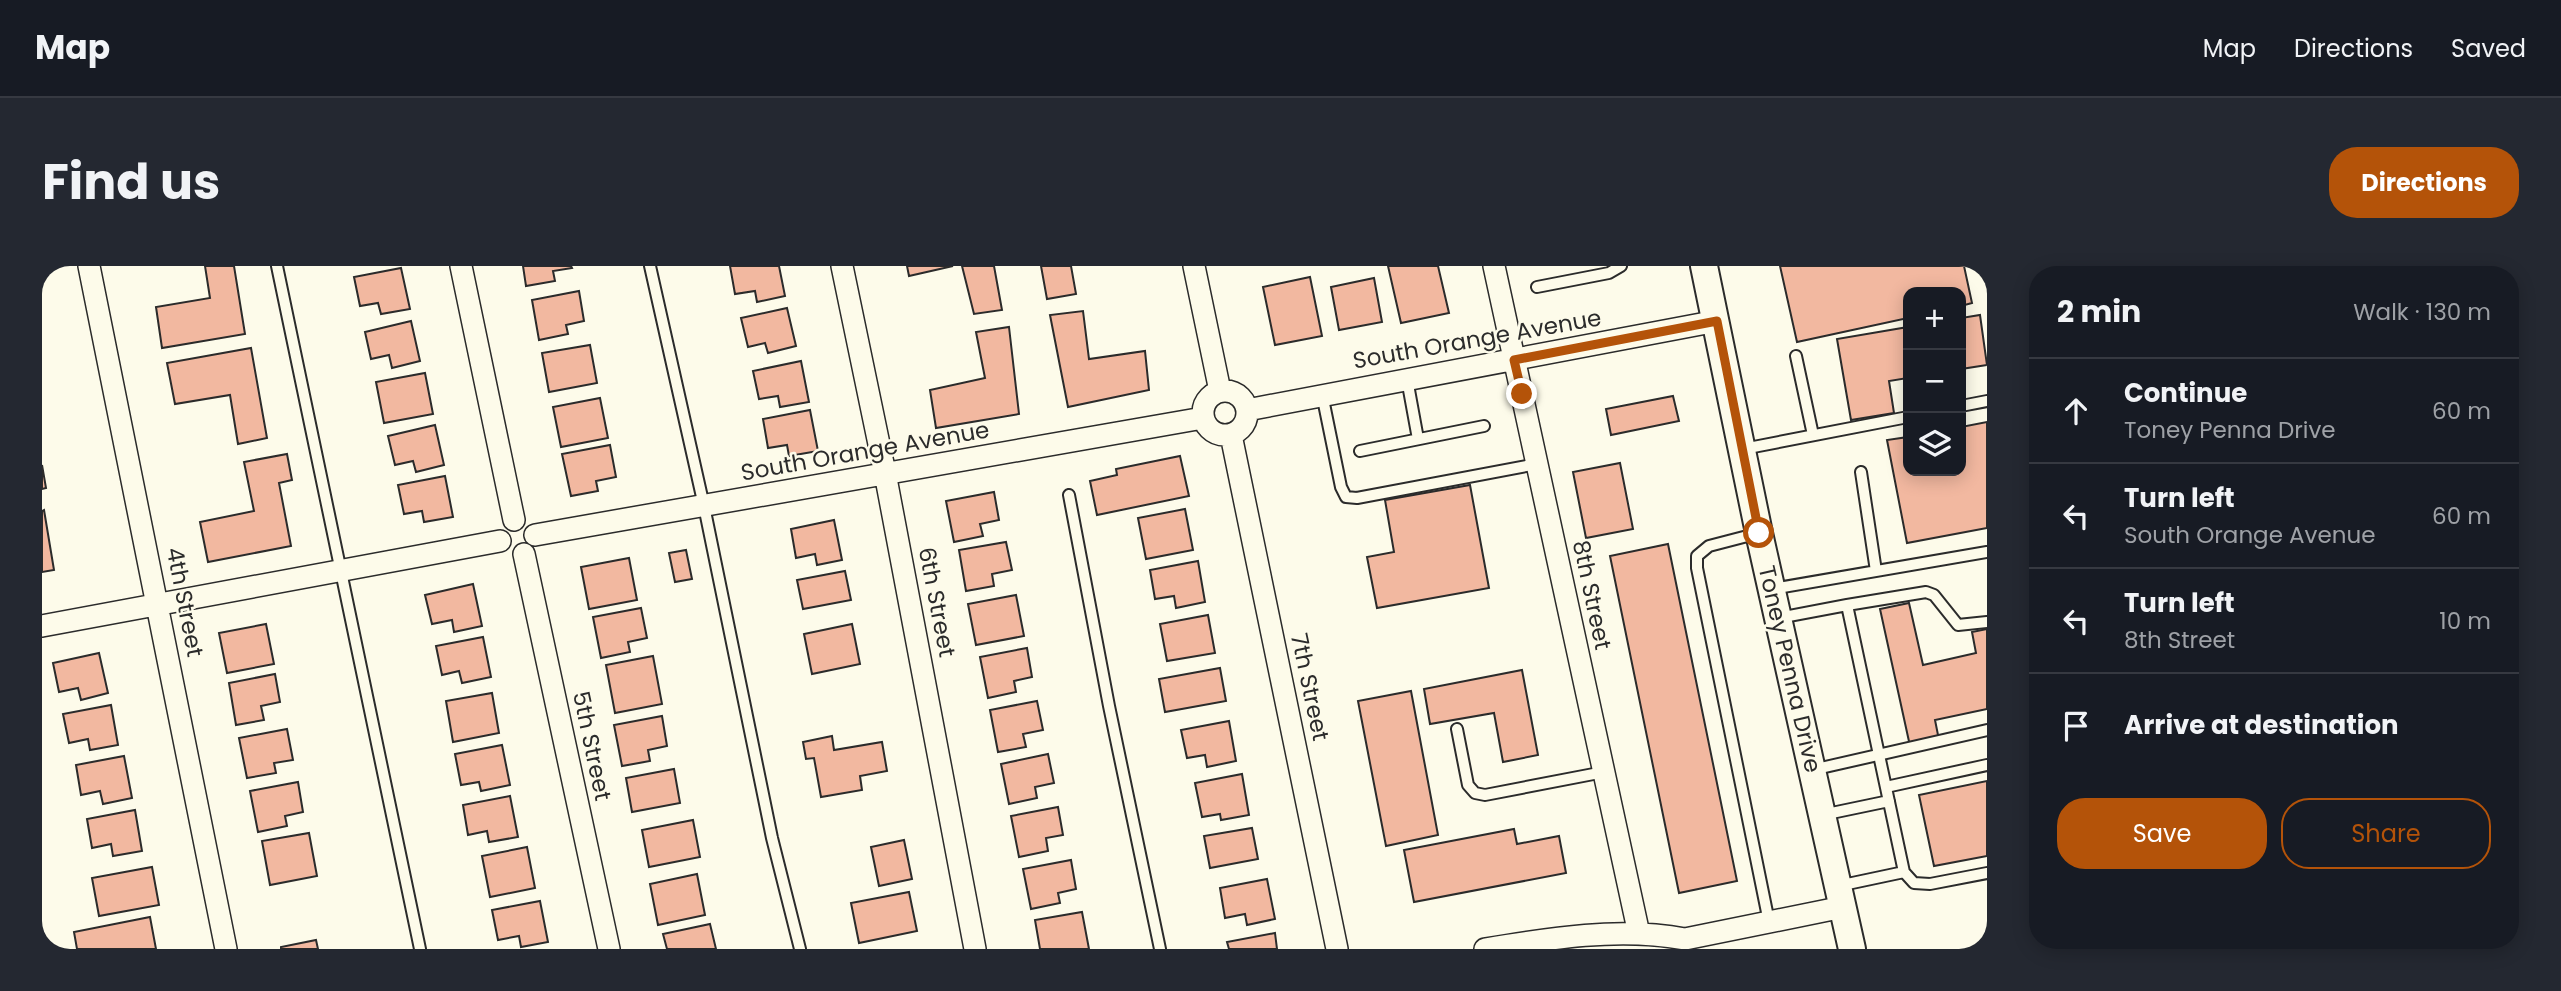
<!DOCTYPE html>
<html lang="en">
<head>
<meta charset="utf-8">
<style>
  :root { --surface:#171b24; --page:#242831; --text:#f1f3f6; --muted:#9ea1a6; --line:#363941; --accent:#b45309 }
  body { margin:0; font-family:Poppins,sans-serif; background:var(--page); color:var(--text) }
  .controls { position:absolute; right:21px; top:21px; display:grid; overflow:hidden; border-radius:14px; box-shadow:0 4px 18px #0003 }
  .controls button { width:63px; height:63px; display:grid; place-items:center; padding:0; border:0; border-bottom:2px solid var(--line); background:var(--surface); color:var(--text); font:35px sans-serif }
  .stop { position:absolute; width:21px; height:21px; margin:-16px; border:5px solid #b45309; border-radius:50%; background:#fff }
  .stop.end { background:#b45309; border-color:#fff; box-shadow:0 2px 7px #0008 }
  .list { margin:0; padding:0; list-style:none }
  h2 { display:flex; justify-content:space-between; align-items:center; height:91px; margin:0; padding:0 28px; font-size:30px }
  h2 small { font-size:23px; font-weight:400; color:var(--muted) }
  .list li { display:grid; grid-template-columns:46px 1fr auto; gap:21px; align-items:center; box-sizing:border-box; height:105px; padding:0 28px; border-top:2px solid var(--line) }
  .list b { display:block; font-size:26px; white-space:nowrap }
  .list p { margin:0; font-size:23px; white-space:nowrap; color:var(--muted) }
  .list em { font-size:23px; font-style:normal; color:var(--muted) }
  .actions { display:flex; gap:14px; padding:21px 28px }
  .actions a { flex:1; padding:16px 0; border:2px solid var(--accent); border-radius:28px; text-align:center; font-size:24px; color:var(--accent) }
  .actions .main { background:var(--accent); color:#fff }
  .icon { flex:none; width:38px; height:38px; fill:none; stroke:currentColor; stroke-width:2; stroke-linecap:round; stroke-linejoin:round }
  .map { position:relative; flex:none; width:1945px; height:683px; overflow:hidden; border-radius:28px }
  header { display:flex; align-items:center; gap:42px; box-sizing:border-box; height:98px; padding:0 35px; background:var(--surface); border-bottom:2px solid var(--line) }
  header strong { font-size:33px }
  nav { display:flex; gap:38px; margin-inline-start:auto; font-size:24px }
  .intro { display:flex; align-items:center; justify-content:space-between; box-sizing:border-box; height:168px; padding:0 42px }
  h1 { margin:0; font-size:49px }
  .button { padding:18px 32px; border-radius:28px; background:var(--accent); color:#fff; font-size:24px; font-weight:700 }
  main { display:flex; gap:42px; padding:0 42px }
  aside { flex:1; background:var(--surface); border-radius:28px; box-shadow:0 4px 18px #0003 }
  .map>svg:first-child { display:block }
  .building { fill:#f2b8a0; stroke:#2b2b2b; stroke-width:2 }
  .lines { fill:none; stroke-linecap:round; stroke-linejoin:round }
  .service-casing { stroke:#2b2b2b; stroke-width:14 }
  .minor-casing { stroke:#2b2b2b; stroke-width:24 }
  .tertiary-casing { stroke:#2b2b2b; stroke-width:30 }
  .service { stroke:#fdfbea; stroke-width:10 }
  .minor { stroke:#fdfbea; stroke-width:21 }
  .tertiary { stroke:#fdfbea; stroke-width:26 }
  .route { stroke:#b45309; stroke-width:9 }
  .labels { text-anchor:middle; stroke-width:5; stroke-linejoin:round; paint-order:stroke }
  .street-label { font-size:23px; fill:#2b2b2b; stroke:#fdfbea }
</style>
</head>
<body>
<header>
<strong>Map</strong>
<nav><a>Map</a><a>Directions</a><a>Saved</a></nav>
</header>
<div class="intro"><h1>Find us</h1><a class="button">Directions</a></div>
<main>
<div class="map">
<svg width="1945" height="683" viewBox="0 0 1945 683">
  <rect width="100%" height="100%" fill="#fdfbea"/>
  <!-- building -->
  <path class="building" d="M163,0H192L203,68L120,82L114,41L168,32Z
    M481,0H529L530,2L511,5L513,15L484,20Z
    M688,0H737L743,30L715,36L713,25L693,28Z
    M865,0H911L867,10Z
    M920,0H952L960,44L932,48Z
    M999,0H1029L1034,28L1005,33Z
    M1346,0H1396L1407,47L1359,57Z
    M1738,0H1922L1930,37L1919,40V26H1866V52L1755,76Z
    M359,2L368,43L339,48L336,37L318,40L312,11Z
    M1268,11L1280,70L1233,79L1221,21Z
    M1332,12L1340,56L1297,64L1289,21Z
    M537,25L542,55L524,59L526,68L497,74L490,34Z
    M745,42L754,80L726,87L723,77L706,81L699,52Z
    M1041,45L1047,93L1103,85L1107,124L1026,141L1008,49Z
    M1938,49L1945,99L1919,103V52Z
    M369,55L378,95L350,102L347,89L329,93L323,66Z
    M967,61L977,148L894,162L888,124L943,112L934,66Z
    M1866,61V112L1847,115L1852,147L1809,154L1795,73Z
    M548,79L555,117L507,126L500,87Z
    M209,82L225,172L196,178L188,129L133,138L125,97Z
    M759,95L767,136L738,141L736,130L717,133L711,105Z
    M383,107L391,148L342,157L334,116Z
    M1631,130L1637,155L1569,169L1564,143Z
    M558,132L566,172L519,181L511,141Z
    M768,144L776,185L747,190L745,179L726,182L721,153Z
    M1945,156V262L1865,277L1845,174L1866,171V205H1919V161Z
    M393,159L402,199L374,206L371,195L353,199L346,170Z
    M568,179L574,211L554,215L556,225L529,230L520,188Z
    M245,188L250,214L237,217L249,280L166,296L158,256L212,245L202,196Z
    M1138,190L1147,230L1055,249L1048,215L1075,209L1074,203Z
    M1578,197L1591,263L1544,272L1531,206Z
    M0,199L4,222L0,223Z
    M403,210L411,251L382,256L380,245L362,248L356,219Z
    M1428,219L1447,322L1335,342L1325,291L1352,286L1343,234Z
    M952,226L957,254L938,258L941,270L912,276L904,235Z
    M1143,243L1151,284L1104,293L1096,252Z
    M2,244L12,304L0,306V245Z
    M792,254L800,294L775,299L773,288L754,292L749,263Z
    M964,276L970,304L950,308L952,320L924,325L917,284Z
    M1626,278L1695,615L1637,627L1568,290Z
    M644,284L650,313L633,316L627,287Z
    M587,292L595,334L547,343L539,301Z
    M1156,295L1163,336L1134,342L1132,330L1113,333L1108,304Z
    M803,305L809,334L761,343L755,314Z
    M431,318L440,360L412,366L410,354L390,358L383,329Z
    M974,329L982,370L934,379L926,338Z
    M1867,337L1881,399L1934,387L1930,366L1945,363V443L1893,454L1897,474L1868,480L1838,343Z
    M599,342L605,372L586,376L588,386L559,392L551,351Z
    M1166,349L1173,387L1125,395L1118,358Z
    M224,358L232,398L185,407L177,367Z
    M810,358L818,398L770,408L762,368Z
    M441,371L449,411L420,417L417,405L400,409L394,380Z
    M985,382L990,411L972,415L974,426L946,432L938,391Z
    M57,387L66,427L39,434L36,422L17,426L11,397Z
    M611,390L620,438L573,447L564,399Z
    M1178,402L1184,435L1123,446L1117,413Z
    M1480,404L1496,489L1461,496L1452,447L1388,458L1382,423Z
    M233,408L238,436L219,440L222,454L194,459L187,417Z
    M1369,425L1396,569L1344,580L1316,435Z
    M450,427L457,467L411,476L404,435Z
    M995,435L1001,464L981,468L984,481L956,486L948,444Z
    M69,439L76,479L48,484L46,473L27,477L21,448Z
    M620,450L625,480L606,484L608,495L580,500L572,459Z
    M1187,455L1194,495L1165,501L1163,489L1145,492L1139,464Z
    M245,463L251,494L232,497L234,507L205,512L197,472Z
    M790,470L792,484L840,476L845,505L818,510L820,524L779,531L772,492L764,493L761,476Z
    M460,479L468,519L439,525L437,516L419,519L413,488Z
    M1006,488L1012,517L993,521L995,532L967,538L959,498Z
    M82,490L90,532L61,538L58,525L39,529L34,499Z
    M632,503L638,537L590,546L584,512Z
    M1200,508L1207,549L1179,554L1178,548L1160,551L1153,517Z
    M1945,515V590L1892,600L1877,529Z
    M256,516L261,546L243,550L245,560L216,566L208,525Z
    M468,530L476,571L447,576L445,565L426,569L421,539Z
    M1016,541L1021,569L1004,572L1006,585L977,591L969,550Z
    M93,544L100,585L71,590L69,578L50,582L45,553Z
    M651,554L658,591L607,601L600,564Z
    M1210,562L1216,593L1168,602L1162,570Z
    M1472,563L1475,578L1517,570L1524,607L1372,636L1362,584Z
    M267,567L275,610L228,619L220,575Z
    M862,574L870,613L837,620L829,581Z
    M485,581L493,622L448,631L440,590Z
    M1029,594L1034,623L1016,627L1018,637L989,643L981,603Z
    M110,601L117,639L57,650L50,612Z
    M655,608L663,649L616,659L608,618Z
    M1225,613L1233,653L1205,659L1203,648L1183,652L1178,622Z
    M867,626L875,665L817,677L809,637Z
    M498,635L506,676L479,681L477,670L456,674L450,644Z
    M1040,646L1047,683H998L993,654Z
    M108,651L114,683H35L32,666Z
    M668,658L674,683H625L621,668Z
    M1233,667L1235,683H1187L1185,676Z
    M274,674L276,683H239V681Z"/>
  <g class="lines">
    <!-- service casing -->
    <g class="service-casing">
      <path id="service" d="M235,0L378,683
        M608,0L662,240L730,572L758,683
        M1495,21L1567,7L1579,0
        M1754,90L1771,169
        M1365,113L1376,173
        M1280,128L1299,221L1304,231L1315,232L1495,198
        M1919,140L1945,135
        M1701,183L1866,151
        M1318,185L1442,160
        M1819,206L1834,305
        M1027,229L1067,440L1118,683
        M1717,267L1667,280L1655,290V302L1727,656
        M1730,323L1945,286
        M1805,339L1884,326L1892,329L1916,359L1945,356
        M1736,352L1805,339L1862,606L1796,620
        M1415,463L1426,519L1433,527L1443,529L1562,506
        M1770,504L1945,464
        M1844,521L1945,499
        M1780,549L1847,535
        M1862,606L1872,617L1888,618L1945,607
        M0,676L2,683
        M1939,683L1945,677"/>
    </g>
    <!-- minor casing -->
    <g class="minor-casing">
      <path id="minor" d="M47,0L184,683
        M419,0L472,254
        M800,0L843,207L933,683
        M1152,0L1178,125
        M1452,0L1597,668
        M1161 147a22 22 0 1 1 44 0a22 22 0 1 1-44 0Z
        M1205,144L1675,55
        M1189,169L1295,683
        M493,269L1161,152
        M482,288L567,683
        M0,360L458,275
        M1443,683C1509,672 1577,661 1643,673L1801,641"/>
    </g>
    <!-- tertiary casing -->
    <g class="tertiary-casing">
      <path id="tertiary" d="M1662,0L1717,267L1810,683"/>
    </g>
    <!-- service -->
    <use href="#service" class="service"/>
    <!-- minor -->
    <use href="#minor" class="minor"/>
    <!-- tertiary -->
    <use href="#tertiary" class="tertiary"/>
  </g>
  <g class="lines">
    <!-- route -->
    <path class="route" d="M1480,128L1472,94L1675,55L1717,267"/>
  </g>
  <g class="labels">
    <!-- street labels -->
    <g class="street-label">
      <text transform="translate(1435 73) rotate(-10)" y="8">South Orange Avenue</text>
      <text transform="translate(823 185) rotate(-10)" y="8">South Orange Avenue</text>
      <text transform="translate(1550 329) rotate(78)" y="8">8th Street</text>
      <text transform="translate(143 336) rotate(79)" y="8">4th Street</text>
      <text transform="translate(895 336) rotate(79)" y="8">6th Street</text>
      <text transform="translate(1748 403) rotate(77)" y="8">Toney Penna Drive</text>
      <text transform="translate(1268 421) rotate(78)" y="8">7th Street</text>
      <text transform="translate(550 480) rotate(78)" y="8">5th Street</text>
    </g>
  </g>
</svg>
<div class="controls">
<button>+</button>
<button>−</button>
<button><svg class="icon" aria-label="layers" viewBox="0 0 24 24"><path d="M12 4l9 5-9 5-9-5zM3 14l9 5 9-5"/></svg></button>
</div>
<div class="stop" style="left:1717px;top:267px"></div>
<div class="stop end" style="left:1480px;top:128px"></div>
</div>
<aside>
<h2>2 min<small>Walk · 130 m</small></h2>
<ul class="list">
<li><svg class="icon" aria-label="ahead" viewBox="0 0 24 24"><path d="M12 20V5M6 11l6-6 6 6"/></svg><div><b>Continue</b><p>Toney Penna Drive</p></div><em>60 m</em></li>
<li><svg class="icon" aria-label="left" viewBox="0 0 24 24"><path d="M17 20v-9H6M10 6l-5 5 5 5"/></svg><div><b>Turn left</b><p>South Orange Avenue</p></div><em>60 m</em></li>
<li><svg class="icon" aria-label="left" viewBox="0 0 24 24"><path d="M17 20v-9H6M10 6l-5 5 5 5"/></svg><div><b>Turn left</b><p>8th Street</p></div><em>10 m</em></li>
<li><svg class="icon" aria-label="arrive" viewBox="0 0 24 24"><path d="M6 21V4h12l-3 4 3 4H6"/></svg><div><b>Arrive at destination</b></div></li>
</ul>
<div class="actions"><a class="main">Save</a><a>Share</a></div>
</aside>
</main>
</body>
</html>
